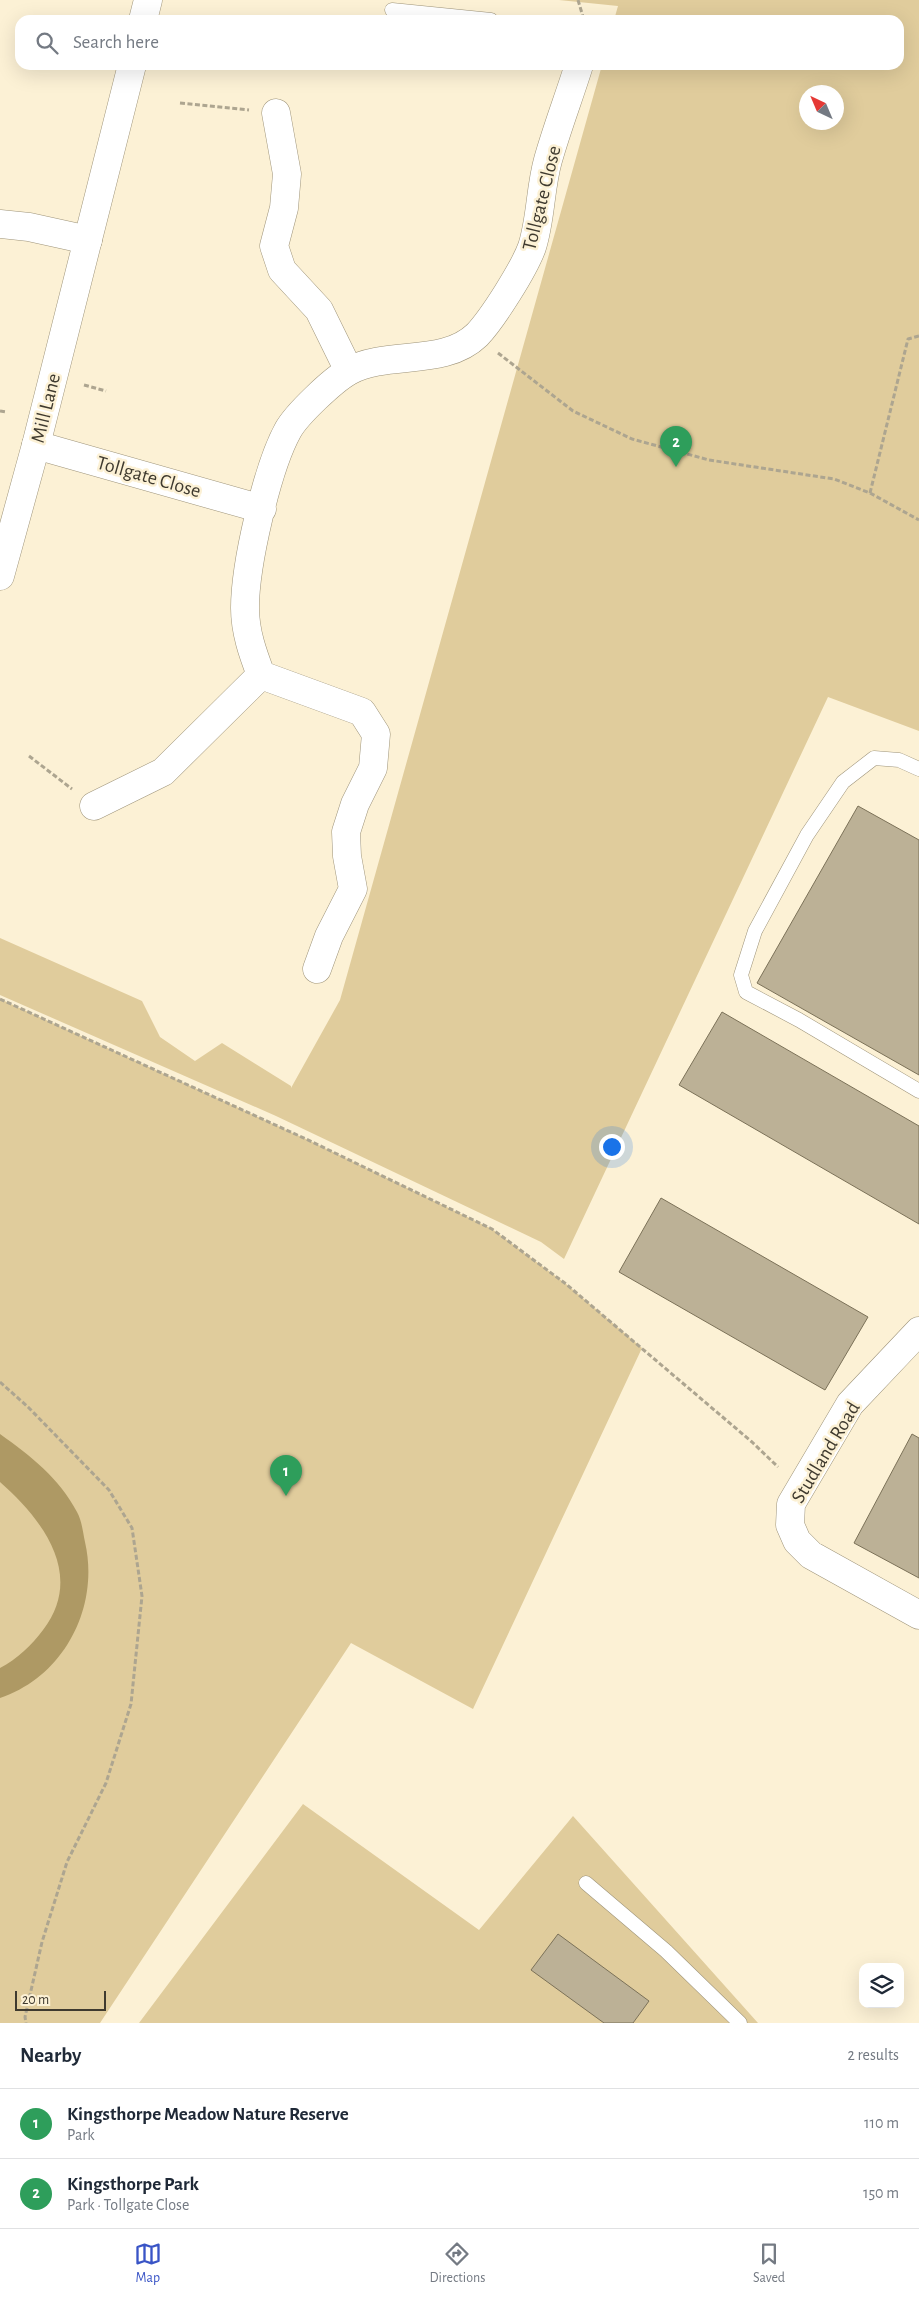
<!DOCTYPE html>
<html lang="en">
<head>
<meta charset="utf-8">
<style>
  :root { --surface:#fff; --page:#f6f6f7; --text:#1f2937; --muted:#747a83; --line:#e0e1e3; --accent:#3954c6 }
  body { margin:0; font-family:"Alegreya Sans",sans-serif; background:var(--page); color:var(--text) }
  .controls { position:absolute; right:15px; bottom:15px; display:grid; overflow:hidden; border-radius:10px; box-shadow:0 5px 20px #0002 }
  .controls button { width:45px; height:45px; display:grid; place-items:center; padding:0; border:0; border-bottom:1px solid var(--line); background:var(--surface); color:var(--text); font:25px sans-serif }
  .compass { position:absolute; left:799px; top:85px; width:45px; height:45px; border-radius:50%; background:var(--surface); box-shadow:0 5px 20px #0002; rotate:316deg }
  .scale { position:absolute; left:15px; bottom:12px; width:91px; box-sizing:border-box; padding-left:5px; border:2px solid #3f3a2f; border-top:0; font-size:14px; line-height:18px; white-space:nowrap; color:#3f3a2f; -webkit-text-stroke:4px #fcf1d5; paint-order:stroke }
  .you { position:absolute; left:611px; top:1146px; width:18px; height:18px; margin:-12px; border:4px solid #fff; border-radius:50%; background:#1a73e8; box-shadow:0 0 0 8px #1a73e833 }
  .badge { display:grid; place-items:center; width:32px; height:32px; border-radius:50%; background:var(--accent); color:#fff; font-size:16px; font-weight:700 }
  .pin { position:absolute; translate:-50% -41px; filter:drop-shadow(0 1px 2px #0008) }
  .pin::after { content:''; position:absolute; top:26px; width:18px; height:15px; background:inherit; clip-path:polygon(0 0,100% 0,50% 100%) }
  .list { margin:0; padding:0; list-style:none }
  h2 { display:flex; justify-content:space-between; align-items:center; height:65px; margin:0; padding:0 20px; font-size:21px }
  h2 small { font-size:16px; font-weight:400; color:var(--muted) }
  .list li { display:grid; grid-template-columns:32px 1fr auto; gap:15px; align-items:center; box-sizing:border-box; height:70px; padding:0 20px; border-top:1px solid var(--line) }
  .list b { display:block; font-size:19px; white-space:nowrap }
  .list p { margin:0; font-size:16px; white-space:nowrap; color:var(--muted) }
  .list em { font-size:16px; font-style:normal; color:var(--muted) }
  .icon { flex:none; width:28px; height:28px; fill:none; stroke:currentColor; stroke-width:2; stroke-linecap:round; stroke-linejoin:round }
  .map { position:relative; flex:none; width:919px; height:2023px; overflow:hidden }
  .search { position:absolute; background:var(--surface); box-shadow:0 5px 20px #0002; left:15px; right:15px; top:15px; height:55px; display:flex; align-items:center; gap:12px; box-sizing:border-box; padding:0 18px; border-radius:15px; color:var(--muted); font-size:19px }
  .sheet { height:205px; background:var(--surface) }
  nav { display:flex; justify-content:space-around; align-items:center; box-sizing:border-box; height:70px; border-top:1px solid var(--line); background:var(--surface); font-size:14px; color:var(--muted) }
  nav a { display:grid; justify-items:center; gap:2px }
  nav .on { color:var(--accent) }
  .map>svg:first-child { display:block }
  .green { fill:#e0cc9c; fill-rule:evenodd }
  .water { fill:#ae9964 }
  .building { fill:#bcb196; stroke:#7b7158 }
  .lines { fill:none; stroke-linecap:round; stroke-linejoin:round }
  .lane-casing { stroke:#9e947a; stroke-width:15 }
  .street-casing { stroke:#9e947a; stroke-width:29 }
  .secondary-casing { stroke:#9e947a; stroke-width:29 }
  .path { stroke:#ada590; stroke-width:3; stroke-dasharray:5 2.5; stroke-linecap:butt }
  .lane { stroke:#fff; stroke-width:14 }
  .street { stroke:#fff; stroke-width:28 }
  .secondary { stroke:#fff; stroke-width:28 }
  .labels { text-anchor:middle; stroke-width:5; stroke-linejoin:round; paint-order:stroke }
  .street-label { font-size:20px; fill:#3f3a2f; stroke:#fcf1d5 }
</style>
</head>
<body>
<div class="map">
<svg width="919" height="2023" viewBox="0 0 919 2023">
  <rect width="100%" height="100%" fill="#fcf1d5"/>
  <!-- green -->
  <path class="green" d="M559,0H919V731L828,697L564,1259L541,1242L276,1116L0,995V938L142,1001L160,1037L195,1061L222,1043L291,1086V1088L340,1000L602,65H899V20H614L618,6ZM806,92H836V122H806Z
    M0,999L306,1139L492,1229L566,1284L642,1348L473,1709L351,1643L100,2023H0Z
    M303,1804L479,1930L573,1816L758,2023H139Z"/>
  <!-- water -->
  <path class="water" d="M0,1434C31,1456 59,1478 77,1512C82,1521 83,1533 85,1542C100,1607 64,1677 0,1698V1668C17,1659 32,1645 43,1630C85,1575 43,1520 0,1482Z"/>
  <!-- building -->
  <path class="building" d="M858,806L919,840V1075L757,983Z
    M722,1012L919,1126V1224L679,1085Z
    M661,1198L868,1317L825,1390L619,1272Z
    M912,1434L919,1438V1578L854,1543Z
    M558,1934L649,2001L633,2023H604L531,1970Z"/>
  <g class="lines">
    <!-- lane casing -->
    <g class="lane-casing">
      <path id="lane" d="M392,10L491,20
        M919,769L899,760L874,758L843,782L807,835L755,931L741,975L746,992L799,1020L919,1091
        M586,1883L666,1951L740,2023"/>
    </g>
    <!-- street casing -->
    <g class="street-casing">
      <path id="street" d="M276,113L287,174L284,208L274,246L282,270L319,310L349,371
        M0,224L29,227L88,240
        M36,445L262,509
        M94,806L163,772L261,675
        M317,969L329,936L353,889L347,856L346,832L355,804L373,768L376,734L362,712L261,675C253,654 245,632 245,608C245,565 267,468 288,430C297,414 333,380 349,371C388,350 444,367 477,335C493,318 524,269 532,247C541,219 540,188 548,160C557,128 569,97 579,65
        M919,1331L850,1404L791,1504L790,1525L797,1541L811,1555L919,1615"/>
    </g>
    <!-- secondary casing -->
    <g class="secondary-casing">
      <path id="secondary" d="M143,20L148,0
        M0,576L36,445L132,65"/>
    </g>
    <!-- path -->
    <path class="path" d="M578,0L584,20
      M180,103L249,110
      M498,353L573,411L632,439L709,460L834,479L870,493L919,520
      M84,385L106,391
      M0,411L6,412
      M870,493L908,339L919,336
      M29,756L72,789
      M0,999L306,1139L492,1229L566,1284L752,1442L778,1467
      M0,1382L28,1407L109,1490L132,1528L142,1596L131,1704L106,1783L67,1862L42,1942L25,2017L26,2023"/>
    <!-- lane -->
    <use href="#lane" class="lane"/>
    <!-- street -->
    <use href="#street" class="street"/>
    <!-- secondary -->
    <use href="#secondary" class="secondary"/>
  </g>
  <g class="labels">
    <!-- street labels -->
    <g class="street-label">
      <text transform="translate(541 198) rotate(-76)" y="7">Tollgate Close</text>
      <text transform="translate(45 408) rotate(-76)" y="7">Mill Lane</text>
      <text transform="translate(149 476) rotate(16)" y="7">Tollgate Close</text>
      <text transform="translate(825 1452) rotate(-59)" y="7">Studland Road</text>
    </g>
  </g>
</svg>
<div class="controls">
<button><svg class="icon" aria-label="layers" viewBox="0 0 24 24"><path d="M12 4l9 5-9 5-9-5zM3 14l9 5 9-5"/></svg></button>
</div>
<svg class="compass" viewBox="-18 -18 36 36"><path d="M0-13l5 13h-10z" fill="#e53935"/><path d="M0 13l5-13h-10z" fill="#747a83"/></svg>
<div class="scale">20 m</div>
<div class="you"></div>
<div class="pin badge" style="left:286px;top:1496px;background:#2e9e5b">1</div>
<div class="pin badge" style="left:676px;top:467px;background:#2e9e5b">2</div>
<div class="search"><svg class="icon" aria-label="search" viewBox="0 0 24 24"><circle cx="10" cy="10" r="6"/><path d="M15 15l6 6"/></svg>Search here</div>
</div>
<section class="sheet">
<h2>Nearby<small>2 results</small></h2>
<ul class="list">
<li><span class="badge" style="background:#2e9e5b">1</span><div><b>Kingsthorpe Meadow Nature Reserve</b><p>Park</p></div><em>110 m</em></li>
<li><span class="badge" style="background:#2e9e5b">2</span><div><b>Kingsthorpe Park</b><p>Park · Tollgate Close</p></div><em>150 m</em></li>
</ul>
</section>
<nav>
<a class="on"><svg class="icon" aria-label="map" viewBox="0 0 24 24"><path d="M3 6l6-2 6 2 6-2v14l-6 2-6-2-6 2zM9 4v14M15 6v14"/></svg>Map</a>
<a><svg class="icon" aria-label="directions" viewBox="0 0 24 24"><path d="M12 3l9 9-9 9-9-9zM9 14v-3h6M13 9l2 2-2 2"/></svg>Directions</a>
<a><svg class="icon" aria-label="saved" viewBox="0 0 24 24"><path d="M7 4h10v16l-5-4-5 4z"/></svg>Saved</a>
</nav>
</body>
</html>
